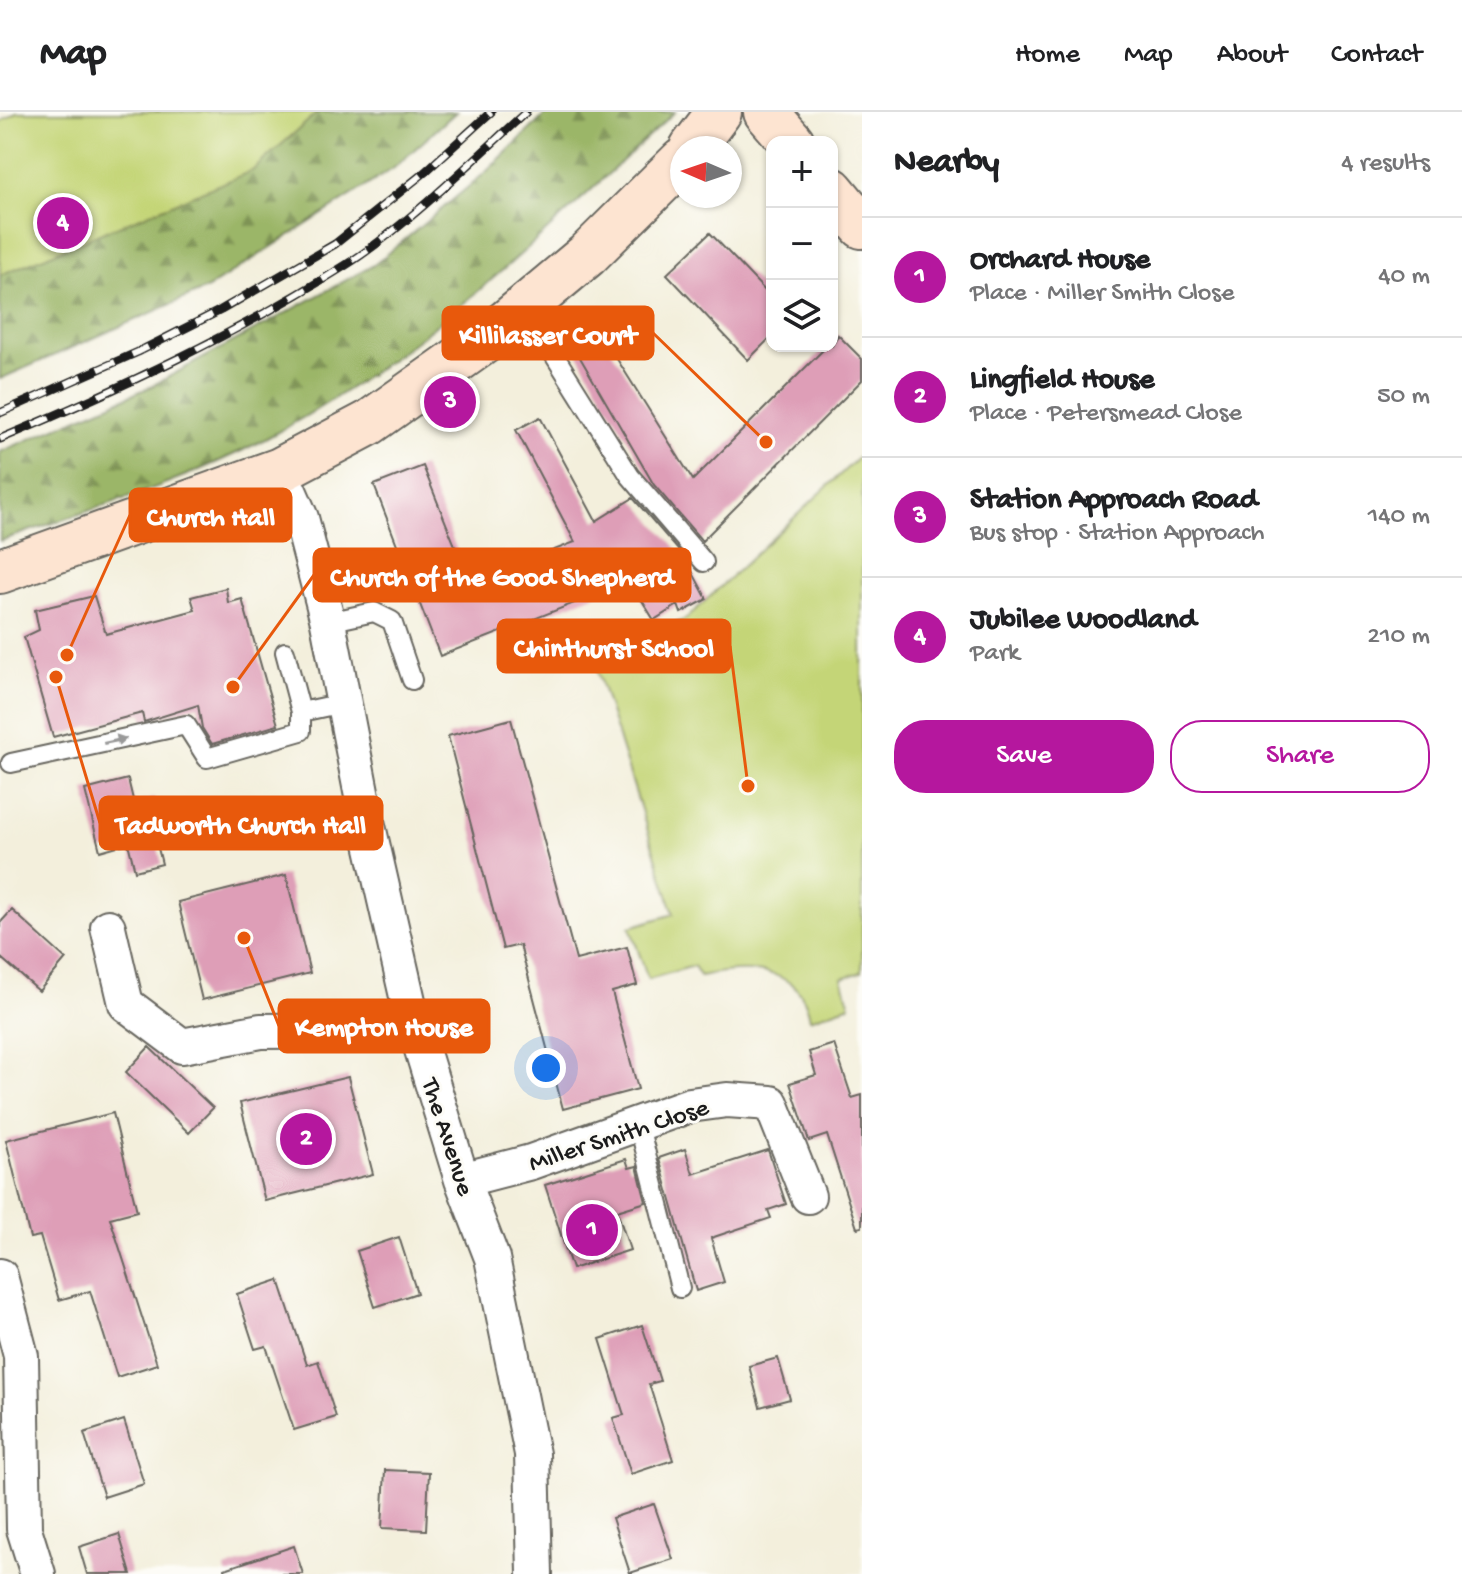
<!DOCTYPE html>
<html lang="en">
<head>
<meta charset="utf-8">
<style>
  :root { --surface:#fff; --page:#f2f2f2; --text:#202124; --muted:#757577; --line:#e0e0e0; --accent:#b5179e }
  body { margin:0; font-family:"Gochi Hand",sans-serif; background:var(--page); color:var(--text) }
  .controls { position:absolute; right:24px; top:24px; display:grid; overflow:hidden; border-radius:16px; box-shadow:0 2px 6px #0004 }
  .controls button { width:72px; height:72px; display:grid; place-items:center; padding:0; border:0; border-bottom:2px solid var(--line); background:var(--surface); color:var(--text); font:40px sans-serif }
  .compass { position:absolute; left:670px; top:24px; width:72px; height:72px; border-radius:50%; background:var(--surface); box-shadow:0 2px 6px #0004; rotate:272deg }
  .you { position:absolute; left:546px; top:956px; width:28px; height:28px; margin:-20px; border:6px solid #fff; border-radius:50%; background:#1a73e8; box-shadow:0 0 0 12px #1a73e833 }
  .badge { display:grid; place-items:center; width:52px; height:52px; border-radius:50%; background:var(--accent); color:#fff; font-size:26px; font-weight:700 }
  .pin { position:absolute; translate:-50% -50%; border:4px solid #fff; box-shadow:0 2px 8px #0006 }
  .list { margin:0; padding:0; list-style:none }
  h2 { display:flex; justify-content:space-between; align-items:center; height:104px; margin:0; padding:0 32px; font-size:34px }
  h2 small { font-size:26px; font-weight:400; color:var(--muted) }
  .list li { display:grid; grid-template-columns:52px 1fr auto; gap:24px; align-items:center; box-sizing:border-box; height:120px; padding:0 32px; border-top:2px solid var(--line) }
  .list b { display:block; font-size:30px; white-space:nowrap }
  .list p { margin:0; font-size:26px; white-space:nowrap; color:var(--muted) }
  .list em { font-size:26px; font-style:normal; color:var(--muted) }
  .actions { display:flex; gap:16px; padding:24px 32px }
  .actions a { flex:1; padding:18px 0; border:2px solid var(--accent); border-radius:32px; text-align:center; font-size:28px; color:var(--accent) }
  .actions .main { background:var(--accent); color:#fff }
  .icon { flex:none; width:44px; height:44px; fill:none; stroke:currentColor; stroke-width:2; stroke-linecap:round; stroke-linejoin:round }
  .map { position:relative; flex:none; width:862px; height:1462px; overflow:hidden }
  header { display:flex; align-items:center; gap:48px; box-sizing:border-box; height:112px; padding:0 40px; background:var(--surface); border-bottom:2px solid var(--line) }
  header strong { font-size:38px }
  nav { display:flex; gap:44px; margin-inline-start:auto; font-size:28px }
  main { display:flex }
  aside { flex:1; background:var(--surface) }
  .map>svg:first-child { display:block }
  .forest { fill:url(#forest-firs); stroke:#5c6942; stroke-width:2 }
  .park { fill:#c4d577; stroke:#70784a; stroke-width:2 }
  .building { fill:#de9eb7 }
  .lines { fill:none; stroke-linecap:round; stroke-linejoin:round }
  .service-casing { stroke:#67665f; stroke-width:22 }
  .minor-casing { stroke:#67665f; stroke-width:38 }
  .secondary-casing { stroke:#67665f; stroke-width:48 }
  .service { stroke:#fff; stroke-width:18 }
  .minor { stroke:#fff; stroke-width:34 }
  .secondary { stroke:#fde4d1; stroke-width:44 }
  .rail-casing { stroke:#1c1c1c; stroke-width:9 }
  .rail { stroke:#fdfcf7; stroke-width:6; stroke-dasharray:18; stroke-linecap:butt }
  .oneway { fill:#999 }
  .labels { text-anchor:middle; stroke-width:6; stroke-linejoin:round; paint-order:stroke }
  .street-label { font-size:26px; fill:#1c1c1c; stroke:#fdfcf7 }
  .leader { fill:none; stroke:#e8590c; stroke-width:3 }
  .callout-dot { fill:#e8590c; stroke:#fdfcf7; stroke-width:3 }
  .callout { fill:#e8590c; stroke:#e8590c; stroke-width:3 }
  .callout-label { font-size:28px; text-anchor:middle; font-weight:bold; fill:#fff }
</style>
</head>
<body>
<header>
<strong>Map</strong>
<nav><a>Home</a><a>Map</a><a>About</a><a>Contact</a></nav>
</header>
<main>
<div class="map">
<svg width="862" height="1462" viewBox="0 0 862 1462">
  <defs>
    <pattern id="forest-firs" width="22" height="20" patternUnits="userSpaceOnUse" patternTransform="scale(2)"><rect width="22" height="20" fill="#9bb668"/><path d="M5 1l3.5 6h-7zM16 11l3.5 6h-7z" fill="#7e9355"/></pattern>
  </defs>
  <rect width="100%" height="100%" fill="#fdfcf7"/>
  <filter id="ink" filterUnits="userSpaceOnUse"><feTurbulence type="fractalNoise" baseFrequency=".0125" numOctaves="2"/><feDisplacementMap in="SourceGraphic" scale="16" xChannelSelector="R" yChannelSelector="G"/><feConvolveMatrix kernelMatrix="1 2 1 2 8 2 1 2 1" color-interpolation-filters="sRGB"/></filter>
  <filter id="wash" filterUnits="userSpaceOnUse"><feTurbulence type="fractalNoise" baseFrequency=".006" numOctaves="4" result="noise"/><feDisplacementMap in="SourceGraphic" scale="32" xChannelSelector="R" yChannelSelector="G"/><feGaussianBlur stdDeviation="1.8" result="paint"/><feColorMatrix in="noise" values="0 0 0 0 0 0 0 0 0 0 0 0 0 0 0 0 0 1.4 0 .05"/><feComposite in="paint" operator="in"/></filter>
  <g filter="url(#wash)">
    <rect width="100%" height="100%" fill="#f3efdc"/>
    <!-- forest -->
    <path class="forest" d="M17,0H456L394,56L208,176L0,267V10Z
      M548,0H675C547,118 421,245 265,327C182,371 89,398 0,429V340L150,275L374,153L485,61Z"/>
    <!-- park -->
    <path class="park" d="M17,0H318L252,59L0,163V10Z
      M862,342V860L842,866L850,893L810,907C801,851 743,855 700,864L694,854L648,867L630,815L674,802L593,546L686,507Z"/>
    <g id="blocks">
      <!-- building -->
      <path class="building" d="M710,121L772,186V224L748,248L667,162Z
        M600,220L693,368L827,234H832L838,223L862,247V268L702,429L654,373L578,242Z
        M540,305L596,409L633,386L685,446L707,487L681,501L678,493L654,508L630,469L440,544L374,373L423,354L470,471L575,430L516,318Z
        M226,476L228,491L242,487L278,613L212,632L202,616L198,593L144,610L142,601L53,625L24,525L39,518L35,498L94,484L106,522L195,498L191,485Z
        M511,607L576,848L627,835L637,873L612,880L638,977L563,997L520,833L503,837L448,624Z
        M128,667L134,692L154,686L160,714L153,716L162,752L135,759L128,731L100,739L85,678Z
        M286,763L310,861L202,888L178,790Z
        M12,798L66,847L39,879L0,845V811Z
        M834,932L852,986L862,983V1115L857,1116L827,1023L809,1029L790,971L816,963L809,940Z
        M149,935L213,996L189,1021L126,960Z
        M348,965L373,1062L265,1089L240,991Z
        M113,1001L137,1099L110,1106L157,1252L117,1265L90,1179L59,1188L40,1124L30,1126L6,1028Z
        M685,1037L693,1062L768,1038L786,1092L768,1098L771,1106L711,1126L724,1170L696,1179L659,1046Z
        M626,1047L629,1056L637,1054L646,1090L617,1099L630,1138L572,1157L545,1073Z
        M399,1125L417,1181L375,1195L357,1139Z
        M279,1168L307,1253L318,1249L336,1305L294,1318L266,1234L255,1237L237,1182Z
        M642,1213L660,1269L649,1272L673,1348L631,1362L613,1306L624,1303L600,1227Z
        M778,1246L790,1287L760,1295L749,1254Z
        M124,1308L144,1372L104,1385L84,1321Z
        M385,1358L429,1360L426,1418L382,1416Z
        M654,1392L673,1447L630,1461L612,1406Z
        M119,1422L131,1462H87L79,1435Z
        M294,1434L303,1462H226L225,1457Z"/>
    </g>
  </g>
  <g filter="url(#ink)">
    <use href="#blocks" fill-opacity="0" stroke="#67665f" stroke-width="2"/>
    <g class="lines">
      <!-- service casing -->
      <g class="service-casing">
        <path id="service" d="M524,195L630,364L704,450
          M328,510L374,500L392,509L412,568
          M285,540L301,600
          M11,651L186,613L207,646L301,619V600L343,591
          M639,1014L680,1176"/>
      </g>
      <!-- minor casing -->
      <g class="minor-casing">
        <path id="minor" d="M280,358L301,406L328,510L366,705L411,902L462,1068L492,1146L532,1342L535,1462
          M108,815L126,892L182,934L261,919L370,918L411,902
          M462,1068L531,1050L690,993L727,988L771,991L808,1084
          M0,1164L21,1244L24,1417L38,1462"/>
      </g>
      <!-- secondary casing -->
      <g class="secondary-casing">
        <path id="secondary" d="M766,0L792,30
          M692,36L719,0
          M832,78L862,114
          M0,459L280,358L369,311L483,230L587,143L682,49"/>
      </g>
      <!-- service -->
      <use href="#service" class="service"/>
      <!-- minor -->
      <use href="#minor" class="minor"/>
      <!-- secondary -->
      <use href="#secondary" class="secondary"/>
      <!-- rail casing -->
      <g class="rail-casing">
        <path id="rail" d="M0,301L138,240L221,198L335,132L425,60L491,0
          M0,327C119,277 237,222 346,153C407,114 472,49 526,0"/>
      </g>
      <!-- rail -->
      <use href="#rail" class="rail"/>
    </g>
    <!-- one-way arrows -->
    <defs><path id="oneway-solid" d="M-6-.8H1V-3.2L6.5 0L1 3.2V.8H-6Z" transform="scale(2)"/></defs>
    <use class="oneway" href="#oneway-solid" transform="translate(115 629) rotate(-12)"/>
  </g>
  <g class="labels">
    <!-- street labels -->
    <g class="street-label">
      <text transform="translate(618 1021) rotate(-18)" y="9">Miller Smith Close</text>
      <text transform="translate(450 1024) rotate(72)" y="9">The Avenue</text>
    </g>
  </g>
  <!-- callouts -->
  <path class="leader" d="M766 330L653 221M67 543L130 403M233 575L314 463M748 674L730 534M56 565L100 711M244 826L279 914"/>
  <g class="callout-dot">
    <circle cx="766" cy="330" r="8"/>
    <circle cx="67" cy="543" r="8"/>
    <circle cx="233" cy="575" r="8"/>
    <circle cx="748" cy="674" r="8"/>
    <circle cx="56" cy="565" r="8"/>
    <circle cx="244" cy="826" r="8"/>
  </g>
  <g class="callout">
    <rect x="443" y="195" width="210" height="52" rx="8"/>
    <rect x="130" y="377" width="161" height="52" rx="8"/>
    <rect x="314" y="437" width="376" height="52" rx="8"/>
    <rect x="498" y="508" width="232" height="52" rx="8"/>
    <rect x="100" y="685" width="282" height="52" rx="8"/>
    <rect x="279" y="888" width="210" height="52" rx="8"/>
  </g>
  <g class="callout-label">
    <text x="548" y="231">Killilasser Court</text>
    <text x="211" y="413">Church Hall</text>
    <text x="502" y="473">Church of the Good Shepherd</text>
    <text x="614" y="544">Chinthurst School</text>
    <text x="241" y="721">Tadworth Church Hall</text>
    <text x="384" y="923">Kempton House</text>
  </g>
</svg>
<div class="controls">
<button>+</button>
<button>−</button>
<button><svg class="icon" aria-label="layers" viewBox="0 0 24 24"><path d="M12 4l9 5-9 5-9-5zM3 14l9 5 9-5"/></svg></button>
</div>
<svg class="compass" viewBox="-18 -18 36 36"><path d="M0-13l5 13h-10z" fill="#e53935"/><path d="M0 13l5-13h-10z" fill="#757577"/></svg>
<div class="you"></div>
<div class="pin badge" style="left:592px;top:1118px">1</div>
<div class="pin badge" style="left:306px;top:1027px">2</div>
<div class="pin badge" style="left:450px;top:290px">3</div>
<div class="pin badge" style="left:63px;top:111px">4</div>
</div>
<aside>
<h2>Nearby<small>4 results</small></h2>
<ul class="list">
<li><span class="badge">1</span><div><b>Orchard House</b><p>Place · Miller Smith Close</p></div><em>40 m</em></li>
<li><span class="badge">2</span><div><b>Lingfield House</b><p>Place · Petersmead Close</p></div><em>50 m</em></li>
<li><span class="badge">3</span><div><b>Station Approach Road</b><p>Bus stop · Station Approach</p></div><em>140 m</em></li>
<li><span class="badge">4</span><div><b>Jubilee Woodland</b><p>Park</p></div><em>210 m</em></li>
</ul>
<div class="actions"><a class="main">Save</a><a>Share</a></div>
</aside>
</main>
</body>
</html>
